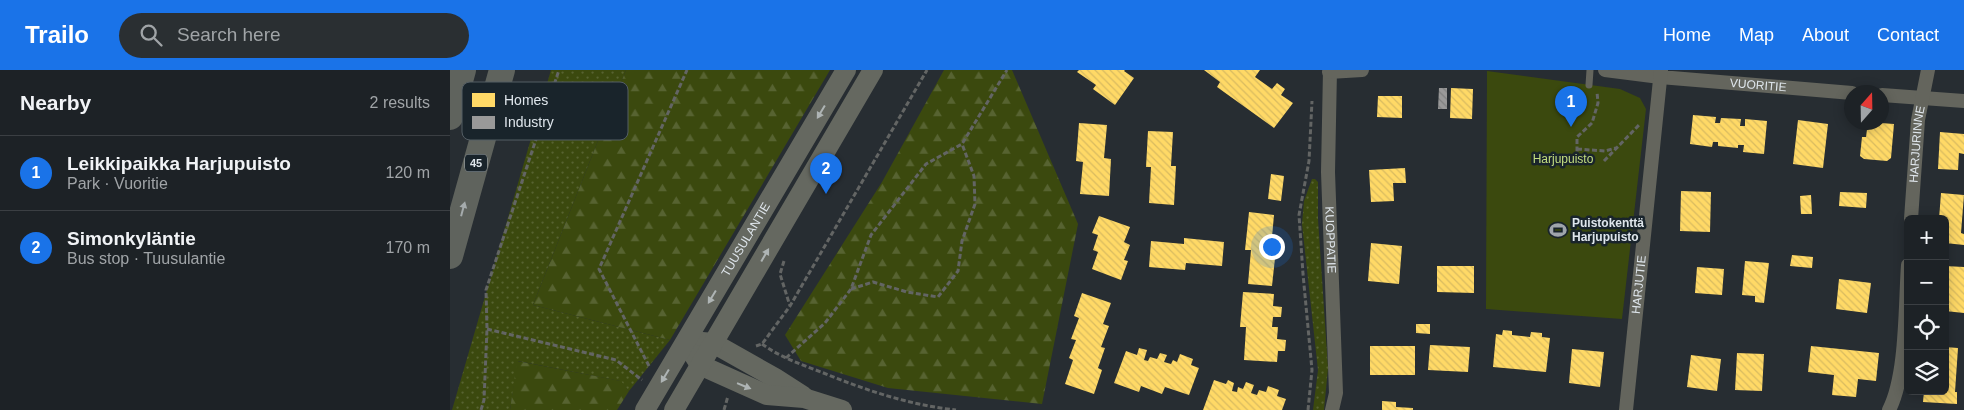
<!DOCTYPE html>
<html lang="en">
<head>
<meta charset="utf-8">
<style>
  :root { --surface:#1d2226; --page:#2a2f32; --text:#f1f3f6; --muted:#a0a4a7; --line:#3b3f43; --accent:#1a73e8 }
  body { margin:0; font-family:Helvetica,sans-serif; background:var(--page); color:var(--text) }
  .controls { position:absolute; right:15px; bottom:15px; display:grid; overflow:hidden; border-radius:8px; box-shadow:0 2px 12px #0003 }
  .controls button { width:45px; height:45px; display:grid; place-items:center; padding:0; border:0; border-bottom:1px solid var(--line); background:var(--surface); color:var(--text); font:25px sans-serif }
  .compass { position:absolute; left:1394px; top:15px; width:45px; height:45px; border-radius:50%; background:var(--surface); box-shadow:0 2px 12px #0003; rotate:20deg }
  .you { position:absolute; left:821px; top:176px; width:18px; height:18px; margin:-12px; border:4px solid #fff; border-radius:50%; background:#1a73e8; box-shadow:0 0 0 8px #1a73e833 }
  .badge { display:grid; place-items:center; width:32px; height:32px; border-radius:50%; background:var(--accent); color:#fff; font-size:16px; font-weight:700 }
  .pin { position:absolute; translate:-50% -41px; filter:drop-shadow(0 1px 2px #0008) }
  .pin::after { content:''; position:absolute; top:26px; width:18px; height:15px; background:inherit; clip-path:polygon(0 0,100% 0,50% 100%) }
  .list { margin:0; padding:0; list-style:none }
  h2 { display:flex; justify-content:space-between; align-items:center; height:65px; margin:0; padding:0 20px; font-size:21px }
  h2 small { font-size:16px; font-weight:400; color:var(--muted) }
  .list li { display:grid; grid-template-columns:32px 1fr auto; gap:15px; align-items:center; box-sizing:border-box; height:75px; padding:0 20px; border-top:1px solid var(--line) }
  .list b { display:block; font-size:19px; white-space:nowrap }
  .list p { margin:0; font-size:16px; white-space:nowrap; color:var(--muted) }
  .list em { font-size:16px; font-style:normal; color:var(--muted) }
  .icon { flex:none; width:28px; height:28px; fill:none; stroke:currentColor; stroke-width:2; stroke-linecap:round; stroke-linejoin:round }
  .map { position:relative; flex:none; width:1514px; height:340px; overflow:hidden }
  header { display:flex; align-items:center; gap:30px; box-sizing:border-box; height:70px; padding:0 25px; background:var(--accent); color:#fff }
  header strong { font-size:24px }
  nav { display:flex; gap:28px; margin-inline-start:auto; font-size:18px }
  .search { width:350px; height:45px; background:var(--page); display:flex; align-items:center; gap:12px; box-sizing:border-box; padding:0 18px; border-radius:28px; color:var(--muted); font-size:19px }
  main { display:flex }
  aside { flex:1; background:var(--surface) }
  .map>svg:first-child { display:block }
  .grass { fill:url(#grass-dots) }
  .forest { fill:url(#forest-firs) }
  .green { fill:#3b490e }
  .homes { fill:url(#homes-back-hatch) }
  .industry { fill:url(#industry-back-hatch) }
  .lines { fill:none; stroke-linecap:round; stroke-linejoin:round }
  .path { stroke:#636564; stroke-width:3; stroke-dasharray:5 2.5; stroke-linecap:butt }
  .service { stroke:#64655d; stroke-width:7 }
  .minor { stroke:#64655d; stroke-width:14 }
  .secondary { stroke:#656860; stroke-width:20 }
  .motorway { stroke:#5f635d; stroke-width:26 }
  .oneway { fill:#aeb4b4 }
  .oneway2 { fill:#a5abac }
  .labels { text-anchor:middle; stroke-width:5; stroke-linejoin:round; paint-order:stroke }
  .shield { fill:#19242b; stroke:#a4acb2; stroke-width:1 }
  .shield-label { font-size:11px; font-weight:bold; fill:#dfe6ec }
  .street-label { font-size:12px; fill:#dfe6ec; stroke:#19242b }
  .park-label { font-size:12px; fill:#c4de81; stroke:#19242b }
  .poi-label { font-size:12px; font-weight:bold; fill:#dfe6ec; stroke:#19242b; text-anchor:start }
  .key { fill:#19242b; stroke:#545e65; stroke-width:1 }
  .key-label { font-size:14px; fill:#dfe6ec }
</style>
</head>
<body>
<header>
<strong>Trailo</strong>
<div class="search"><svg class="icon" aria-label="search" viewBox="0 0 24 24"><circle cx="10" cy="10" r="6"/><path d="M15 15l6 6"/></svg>Search here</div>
<nav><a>Home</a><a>Map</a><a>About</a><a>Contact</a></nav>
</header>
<main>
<aside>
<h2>Nearby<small>2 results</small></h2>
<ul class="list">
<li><span class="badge">1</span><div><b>Leikkipaikka Harjupuisto</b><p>Park · Vuoritie</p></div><em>120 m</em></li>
<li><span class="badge">2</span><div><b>Simonkyläntie</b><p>Bus stop · Tuusulantie</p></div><em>170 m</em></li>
</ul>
</aside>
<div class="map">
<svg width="1514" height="340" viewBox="0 0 1514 340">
  <defs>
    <pattern id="grass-dots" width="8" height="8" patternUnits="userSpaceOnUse" patternTransform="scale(1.25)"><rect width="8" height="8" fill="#3b490e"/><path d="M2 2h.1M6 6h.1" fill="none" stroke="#576331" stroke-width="1.8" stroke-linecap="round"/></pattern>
    <pattern id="forest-firs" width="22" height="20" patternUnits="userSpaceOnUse" patternTransform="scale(1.25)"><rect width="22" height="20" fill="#3b490e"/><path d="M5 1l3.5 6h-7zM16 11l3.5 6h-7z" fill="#576331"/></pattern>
    <pattern id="homes-back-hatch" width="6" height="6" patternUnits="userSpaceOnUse" patternTransform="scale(1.25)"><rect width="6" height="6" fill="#ffd966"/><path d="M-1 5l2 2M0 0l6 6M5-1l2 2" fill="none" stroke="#d9bb60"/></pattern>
    <pattern id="industry-back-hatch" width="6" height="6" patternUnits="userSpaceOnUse" patternTransform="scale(1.25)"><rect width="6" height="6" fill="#999"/><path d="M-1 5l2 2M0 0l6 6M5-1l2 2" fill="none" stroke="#7f8080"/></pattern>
  </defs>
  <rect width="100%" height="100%" fill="#272d32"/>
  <!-- grass -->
  <path class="grass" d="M101,0H176L83,235L220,270L179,321L170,311L68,291L60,340H2Z
    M862,109H865L868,112V149L878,298L874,340H863L868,300L852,154L854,131Z"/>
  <!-- forest -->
  <path class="forest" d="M176,0H380L220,270L83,235Z
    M494,0H562L628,154L592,334L438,318L351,291L335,265L432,112Z
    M67,291L171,311L179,321L167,340H60Z"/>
  <!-- green -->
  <path class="green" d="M1037,1L1170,19L1190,28L1196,39L1172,249L1036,239Z"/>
  <!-- homes -->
  <path class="homes" d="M629,0H675L674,1L684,8L665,35L643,19L646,15L627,2Z
    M754,0H810L805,7L822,19L827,13L835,19L831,25L843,33L824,58L767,17L770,12Z
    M1001,18L1023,19L1022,49L1000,48Z
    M928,26H952V48L927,47Z
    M1243,45L1266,47L1265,53H1270L1271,48L1291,49L1290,56H1295V49L1317,51L1314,84L1293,82L1294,75H1288V78L1268,76V72H1263L1262,77L1240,74Z
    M1348,50L1378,54L1373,98L1343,94Z
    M1418,52L1444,54L1441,88L1437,91L1414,89L1410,86L1412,67H1416Z
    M629,53L657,55L654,88L661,89L659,126L630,124L633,92L626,91Z
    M698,61L723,62L721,96H726L724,135L699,133L701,97H696Z
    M1490,62L1514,64V84L1509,83L1508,100L1488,99Z
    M955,98L956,113H943L944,131L921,132L919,100Z
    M821,104L834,106L831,131L818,129Z
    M1231,121L1261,122L1260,162L1230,161Z
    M1390,122L1417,123L1416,138L1389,136Z
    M1491,123L1514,125L1511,163L1514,164V175L1495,173V149H1489Z
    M1361,125L1362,144H1351L1350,126Z
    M799,142L824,145L821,178L826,179L822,216L798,214L801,180H795Z
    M649,146L680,157L674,172L680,175L674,190L678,191L671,210L642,199L648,182L643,180L648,165L642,163Z
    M734,168L774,172L772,196L736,193L735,200L699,197L701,171L734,174Z
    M921,173L952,176L949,214L918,211Z
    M1342,185L1363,187L1362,198L1340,196Z
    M1295,191L1319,193L1314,233L1305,232V226L1292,225Z
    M987,196H1024V223L987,222Z
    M1495,196L1514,197V243L1495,241Z
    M1247,197L1274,199L1272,225L1245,223Z
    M1389,209L1421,213L1417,243L1386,239Z
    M793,222L824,224L823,236L832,237L831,247H823L822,257H828L827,269L836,270L835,281H828L827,292L794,290L796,257H790Z
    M632,223L661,233L653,254L659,256L651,277L655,278L648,298L652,300L644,324L615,314L623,290L619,288L626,270L621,269L629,248L624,246Z
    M966,254H980V264L966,263Z
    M1053,260L1062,261V265L1080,267L1081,262L1092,263V267L1100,268L1096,302L1043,297L1046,264L1052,265Z
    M980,275L1020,277L1018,302L978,300Z
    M920,276H965V305H920Z
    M1361,276L1429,283L1426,311L1408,309L1406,327L1382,325L1384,305L1358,302Z
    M1495,277L1508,278L1505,322H1507V334L1473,332L1474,321H1495Z
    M689,278L697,280L694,290L698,291L700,287L707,289L710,283L717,285L714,292L721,294L723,290L727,292L730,284L743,289L741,295L749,298L739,325L715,317L712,324L691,316L689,322L664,313L676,281L687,285Z
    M1122,279L1154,282L1150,317L1119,313Z
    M1287,283L1314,284L1312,321L1285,320Z
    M1241,285L1271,289L1267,321L1237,317Z
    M764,310L776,314L778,310L784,313L782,321L787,322L788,317L793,319L796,312L804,315L801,323L807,325L809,320L816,322L818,316L829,320L827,326L836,329L832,340H753Z
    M932,331L946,332V337L963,338V340H932Z"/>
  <!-- industry -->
  <path class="industry" d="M989,18H997V39H988Z"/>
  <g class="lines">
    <!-- path -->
    <path class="path" d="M1127,79L1155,81L1166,78
      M1127,89V67L1142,53L1148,33L1147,22
      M1154,91L1190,54
      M334,191L330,204L340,236
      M401,219L423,212L457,222L488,227L508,201L512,171L525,134L524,106L512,74
      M37,259L166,290L192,310
      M312,274C330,287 350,294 371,302C415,320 459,335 506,340
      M306,276L312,274L340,236L477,0
      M336,288L375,253L401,219L421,165L476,94L512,74L557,0
      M199,296L149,199L237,0
      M31,340L34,330L37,259L36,220L109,0
      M274,340L278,326
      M858,340L862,300L853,204L849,145L859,91L862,31"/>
    <!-- service -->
    <path class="service" d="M1139,15L1140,0"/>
    <!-- minor -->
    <g class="minor">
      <path id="s1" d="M880,0L878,102L886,323L882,340"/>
      <path id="s2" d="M1155,0L1210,7L1402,23"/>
      <path d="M879,2L912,0"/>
      <path d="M1432,25L1514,31"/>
      <path id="s3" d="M1461,149L1468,50L1478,0"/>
      <path id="s4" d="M1176,340L1211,0"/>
      <path d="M1439,340C1457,305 1455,236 1458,195"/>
    </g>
    <!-- secondary -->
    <g class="secondary">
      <path d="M252,272L263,273L325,308L353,326"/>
      <path d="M243,284L250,295L317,325L354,328L392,340"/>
      <path id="s5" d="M195,340L396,0"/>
      <path d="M224,340L423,0"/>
    </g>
    <!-- motorway -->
    <path class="motorway" d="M0,47L13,0
      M0,186L52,0"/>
  </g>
  <!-- one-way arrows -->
  <defs><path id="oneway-solid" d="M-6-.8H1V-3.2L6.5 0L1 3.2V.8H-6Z" transform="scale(1.25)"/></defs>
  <g class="oneway">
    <use href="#oneway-solid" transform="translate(371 42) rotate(121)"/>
    <use href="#oneway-solid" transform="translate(315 185) rotate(-60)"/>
    <use href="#oneway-solid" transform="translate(262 227) rotate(121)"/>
    <use href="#oneway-solid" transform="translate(215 306) rotate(121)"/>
    <use href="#oneway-solid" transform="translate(294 316) rotate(22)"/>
  </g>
  <use class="oneway2" href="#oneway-solid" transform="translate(13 139) rotate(-75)"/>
  <!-- icons -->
  <defs>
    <g id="stadium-bare" transform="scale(1.35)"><path d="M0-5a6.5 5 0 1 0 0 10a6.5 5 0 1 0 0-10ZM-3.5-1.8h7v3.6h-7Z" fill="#9fa5ab" stroke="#19242b" stroke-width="2.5" paint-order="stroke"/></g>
  </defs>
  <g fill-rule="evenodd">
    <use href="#stadium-bare" x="1108" y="160"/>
  </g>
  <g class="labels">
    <!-- shield labels -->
    <rect class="shield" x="15" y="84.5" width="22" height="17" rx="4"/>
    <g class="shield-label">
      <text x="26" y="97">45</text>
    </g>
    <!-- street labels -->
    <g class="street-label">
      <text dy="4" stroke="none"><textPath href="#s2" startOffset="154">VUORITIE</textPath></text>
      <text dy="4" stroke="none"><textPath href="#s3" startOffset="75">HARJURINNE</textPath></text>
      <text dy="4" stroke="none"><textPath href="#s5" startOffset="198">TUUSULANTIE</textPath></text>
      <text dy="4" stroke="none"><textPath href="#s1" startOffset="170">KUOPPATIE</textPath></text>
      <text dy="4" stroke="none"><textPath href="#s4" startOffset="126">HARJUTIE</textPath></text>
    </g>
    <!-- park labels -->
    <g class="park-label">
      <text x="1113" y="93">Harjupuisto</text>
    </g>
    <!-- poi labels -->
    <g class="poi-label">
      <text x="1122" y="157">Puistokenttä<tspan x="1122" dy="14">Harjupuisto</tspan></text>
    </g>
  </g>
  <!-- legend -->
  <rect x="12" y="12" width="166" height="58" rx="8" class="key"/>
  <rect x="22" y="23" width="23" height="14" fill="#ffd966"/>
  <rect x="22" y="46" width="23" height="13" fill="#999"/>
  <g class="key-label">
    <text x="54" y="35">Homes</text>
    <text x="54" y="57">Industry</text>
  </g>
</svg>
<div class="controls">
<button>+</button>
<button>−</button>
<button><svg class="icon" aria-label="locate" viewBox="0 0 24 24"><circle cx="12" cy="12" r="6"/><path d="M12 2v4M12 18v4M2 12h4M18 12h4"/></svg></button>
<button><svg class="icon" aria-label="layers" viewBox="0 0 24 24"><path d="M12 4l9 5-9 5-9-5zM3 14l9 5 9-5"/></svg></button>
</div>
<svg class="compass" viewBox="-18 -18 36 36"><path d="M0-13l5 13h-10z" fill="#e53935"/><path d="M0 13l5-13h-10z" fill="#a0a4a7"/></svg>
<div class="you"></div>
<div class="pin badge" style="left:1121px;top:57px">1</div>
<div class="pin badge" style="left:376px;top:124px">2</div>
</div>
</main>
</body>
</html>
